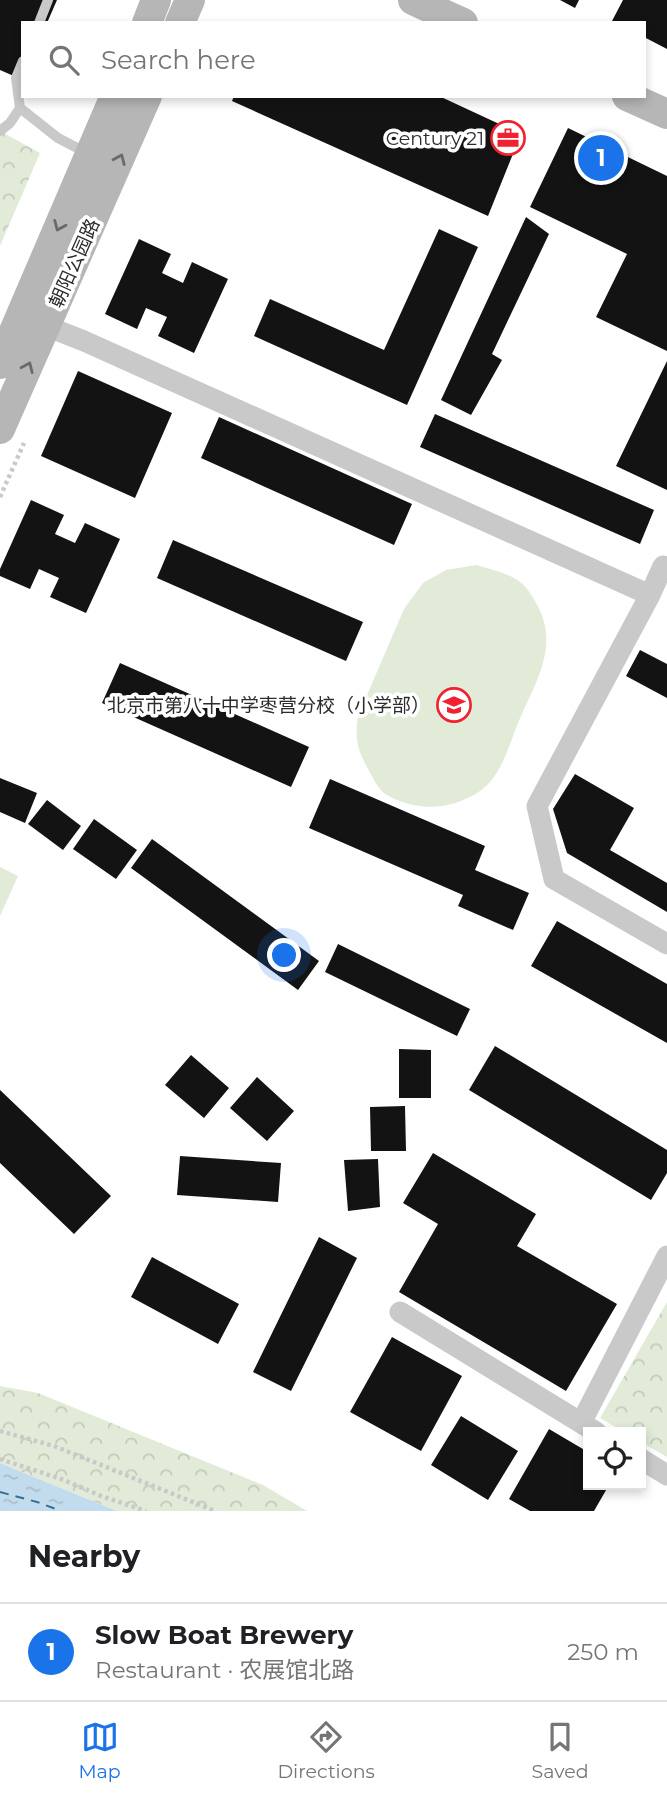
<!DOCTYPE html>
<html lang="en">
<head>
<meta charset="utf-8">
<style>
  :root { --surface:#fff; --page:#f2f2f2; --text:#202124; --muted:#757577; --line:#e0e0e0; --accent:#1a73e8 }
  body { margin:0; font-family:Montserrat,"Noto Sans SC",sans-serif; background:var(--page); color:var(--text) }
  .controls { position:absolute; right:21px; bottom:21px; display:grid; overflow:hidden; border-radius:0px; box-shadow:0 4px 10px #0003 }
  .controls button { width:63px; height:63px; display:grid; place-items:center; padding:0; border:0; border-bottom:2px solid var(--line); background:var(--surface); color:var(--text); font:35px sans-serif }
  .you { position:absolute; left:285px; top:956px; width:24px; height:24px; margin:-18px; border:5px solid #fff; border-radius:50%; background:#1a73e8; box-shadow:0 0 0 10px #1a73e833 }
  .badge { display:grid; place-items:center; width:46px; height:46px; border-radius:50%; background:var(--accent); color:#fff; font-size:23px; font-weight:700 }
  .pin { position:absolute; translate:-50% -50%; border:4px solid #fff; box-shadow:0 2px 7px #0006 }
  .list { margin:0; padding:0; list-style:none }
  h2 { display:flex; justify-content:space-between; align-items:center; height:91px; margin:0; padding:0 28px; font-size:30px }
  h2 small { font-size:23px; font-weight:400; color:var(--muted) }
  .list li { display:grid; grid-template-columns:46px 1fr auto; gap:21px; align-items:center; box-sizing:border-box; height:98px; padding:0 28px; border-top:2px solid var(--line) }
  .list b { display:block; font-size:26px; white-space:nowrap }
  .list p { margin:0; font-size:23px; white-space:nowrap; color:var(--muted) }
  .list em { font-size:23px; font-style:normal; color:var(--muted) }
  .icon { flex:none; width:38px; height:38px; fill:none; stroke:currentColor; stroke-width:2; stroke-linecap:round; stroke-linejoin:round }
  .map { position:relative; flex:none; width:667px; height:1511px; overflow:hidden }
  .search { position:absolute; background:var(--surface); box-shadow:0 4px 10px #0003; left:21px; right:21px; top:21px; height:77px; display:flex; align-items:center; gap:18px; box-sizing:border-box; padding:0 24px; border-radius:0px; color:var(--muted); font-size:26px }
  .sheet { height:189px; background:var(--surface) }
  nav { display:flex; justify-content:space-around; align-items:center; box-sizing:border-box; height:98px; border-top:2px solid var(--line); background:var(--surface); font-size:19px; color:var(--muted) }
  nav a { display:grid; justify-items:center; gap:4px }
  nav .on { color:var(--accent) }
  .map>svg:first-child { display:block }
  .park { fill:url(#park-crowns) }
  .pitch { fill:#e2ebd8 }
  .water { fill:url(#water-ripples) }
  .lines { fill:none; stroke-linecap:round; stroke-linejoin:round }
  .ferry { stroke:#366f93; stroke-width:2; stroke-dasharray:9 7; stroke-linecap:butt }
  .building { fill:#131313 }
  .path { stroke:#c9c9c9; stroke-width:4.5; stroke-dasharray:3.5 3.5; stroke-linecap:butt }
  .lane { stroke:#c9c9c9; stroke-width:10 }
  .street { stroke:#c9c9c9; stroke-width:21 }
  .secondary { stroke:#b6b6b6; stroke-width:30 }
  .oneway { stroke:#6a6a6a }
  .labels { text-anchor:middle; stroke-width:7; stroke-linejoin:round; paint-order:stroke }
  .poi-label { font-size:19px; fill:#2c2c2c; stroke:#fff; text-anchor:end }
  .street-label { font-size:19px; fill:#2c2c2c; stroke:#fff }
</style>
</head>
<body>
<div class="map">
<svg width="667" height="1511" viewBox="0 0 667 1511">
  <defs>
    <pattern id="park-crowns" width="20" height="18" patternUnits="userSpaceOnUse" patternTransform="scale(1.75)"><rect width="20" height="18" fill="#e2ebd8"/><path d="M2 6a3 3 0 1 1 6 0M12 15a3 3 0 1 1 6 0" fill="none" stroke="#c2caba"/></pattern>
    <pattern id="water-ripples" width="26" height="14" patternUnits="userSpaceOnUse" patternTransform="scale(1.75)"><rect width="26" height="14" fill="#c3dced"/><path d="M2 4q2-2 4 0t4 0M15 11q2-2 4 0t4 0" fill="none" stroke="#a8bdcb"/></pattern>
  </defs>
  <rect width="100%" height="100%" fill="#fff"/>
  <!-- park -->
  <path class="park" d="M0,131L40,153L0,246Z
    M667,1302V1457L641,1442V1432H624L600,1418Z
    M0,1386L38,1393L263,1485L307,1511H117L0,1463Z"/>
  <!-- pitch -->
  <path class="pitch" d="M476,565C489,569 509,573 520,582C527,587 532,596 536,603C561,645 535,683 518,723C509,745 501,777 480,791C451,811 413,812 384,793C379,789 375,782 372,776C359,753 354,743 358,716L404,609L423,583L446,570Z
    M0,867L18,876L0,916Z"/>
  <!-- water -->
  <path class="water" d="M0,1463L117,1511H0Z"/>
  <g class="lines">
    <!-- ferry -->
    <path class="ferry" d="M0,1492L37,1502L61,1511"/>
  </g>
  <!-- building -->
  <path class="building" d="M0,0H57L47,23H23V80L0,70Z
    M560,0H579L575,8Z
    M623,0H667V49L644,37V23H615L612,21Z
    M234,96H439L521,134L488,216L232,101Z
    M568,128L667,176V351L596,317L627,254L530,207Z
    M526,217L549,234L492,354L502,360L471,415L441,400Z
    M439,229L478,247L407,405L254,336L270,299L384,350Z
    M139,239L171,254L162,273L183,283L192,262L228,279L194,353L158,336L167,317L146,308L137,329L105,314Z
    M667,361V490L616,466Z
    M78,371L172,413L135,498L41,456Z
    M435,414L654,510L640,544L420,447Z
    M219,417L412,504L394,545L201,458Z
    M31,500L64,515L55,534L75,543L85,523L120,539L86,613L50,597L59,578L39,569L30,589L0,576V569Z
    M173,540L363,622L346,661L157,578Z
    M640,650L667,664V698L626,676Z
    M120,663L309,747L291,787L102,703Z
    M575,774L634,808L610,850L667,883V912L567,853L553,809Z
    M0,778L37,793L25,823L0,812Z
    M330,779L485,846L475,870L529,893L513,930L458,906L463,895L309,828Z
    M47,800L81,826L63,850L28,824Z
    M94,819L137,850L116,879L73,849Z
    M152,839L319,961L298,990L131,868Z
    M557,921L667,984V1043L531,966Z
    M338,944L470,1009L457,1036L325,972Z
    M495,1046L667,1150V1173L651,1200L469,1090Z
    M399,1049L431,1050V1098H399Z
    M191,1055L229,1088L204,1118L165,1085Z
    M257,1077L294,1111L267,1141L230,1108Z
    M0,1090L111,1196L74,1234L0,1163Z
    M405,1106L406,1151H371L370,1107Z
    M433,1153L536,1214L517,1246L617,1304L566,1391L399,1292L438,1224L403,1203Z
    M180,1156L281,1163L278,1202L177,1195Z
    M378,1159L380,1207L348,1211L344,1160Z
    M319,1237L357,1258L291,1391L253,1372Z
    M152,1257L239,1304L218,1344L131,1297Z
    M392,1337L462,1376L421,1451L350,1412Z
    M461,1416L518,1451L488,1500L431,1465Z
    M549,1429L588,1452V1485H609L594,1511H530L509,1499Z"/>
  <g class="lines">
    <!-- path -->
    <path class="path" d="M0,497L24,443
      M0,1431L54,1446L215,1511
      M0,1459L64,1480L101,1496L146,1511"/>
    <!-- lane -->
    <path class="lane" d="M39,23L48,0
      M23,61L16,78L20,108L58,138L87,153
      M0,131L10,123L20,108"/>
    <!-- street -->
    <path class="street" d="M46,326L84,341L650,595
      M663,566L650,595L537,806L554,879L667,944
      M400,1312L596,1432
      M581,1423L667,1256
      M641,1459L667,1475"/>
    <!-- secondary -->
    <path class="secondary" d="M413,0L463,23
      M147,23L156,0
      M180,23L190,0
      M627,96L667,114
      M0,364L115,96
      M0,429L147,96"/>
  </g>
  <!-- one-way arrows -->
  <defs><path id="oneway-chevron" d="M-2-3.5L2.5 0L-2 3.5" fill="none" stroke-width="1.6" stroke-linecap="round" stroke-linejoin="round" transform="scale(1.75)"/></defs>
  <g class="oneway">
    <use href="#oneway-chevron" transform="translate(120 159) rotate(-66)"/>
    <use href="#oneway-chevron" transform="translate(59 226) rotate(113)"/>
    <use href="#oneway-chevron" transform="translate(28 367) rotate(-66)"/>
  </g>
  <!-- icons -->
  <defs>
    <g id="office-ring" transform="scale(1.75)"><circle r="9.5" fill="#fff" stroke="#f02130" stroke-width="1.5"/><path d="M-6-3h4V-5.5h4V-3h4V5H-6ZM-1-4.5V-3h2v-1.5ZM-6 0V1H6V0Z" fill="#f02130"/></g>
    <g id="school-ring" transform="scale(1.75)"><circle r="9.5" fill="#fff" stroke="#f02130" stroke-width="1.5"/><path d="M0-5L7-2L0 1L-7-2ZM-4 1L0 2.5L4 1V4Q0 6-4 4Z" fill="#f02130"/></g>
  </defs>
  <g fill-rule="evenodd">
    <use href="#office-ring" x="508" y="138"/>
    <use href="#school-ring" x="454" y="705"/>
  </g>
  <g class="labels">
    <!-- poi labels -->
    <g class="poi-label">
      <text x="484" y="145">Century 21</text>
      <text x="430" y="712">北京市第八十中学枣营分校（小学部）</text>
    </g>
    <!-- street labels -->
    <g class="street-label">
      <text transform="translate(74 263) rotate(-66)" y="7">朝阳公园路</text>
    </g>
  </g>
</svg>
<div class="controls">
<button><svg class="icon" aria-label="locate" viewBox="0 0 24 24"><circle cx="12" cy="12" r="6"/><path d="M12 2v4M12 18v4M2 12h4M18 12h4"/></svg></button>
</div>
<div class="you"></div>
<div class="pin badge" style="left:601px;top:158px">1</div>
<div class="search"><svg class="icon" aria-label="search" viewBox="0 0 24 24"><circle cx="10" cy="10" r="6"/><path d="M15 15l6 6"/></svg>Search here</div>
</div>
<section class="sheet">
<h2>Nearby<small></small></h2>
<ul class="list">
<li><span class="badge">1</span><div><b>Slow Boat Brewery</b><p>Restaurant · 农展馆北路</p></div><em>250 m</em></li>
</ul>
</section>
<nav>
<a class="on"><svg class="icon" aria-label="map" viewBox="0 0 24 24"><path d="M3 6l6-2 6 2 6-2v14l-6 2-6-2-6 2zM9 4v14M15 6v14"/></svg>Map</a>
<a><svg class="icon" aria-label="directions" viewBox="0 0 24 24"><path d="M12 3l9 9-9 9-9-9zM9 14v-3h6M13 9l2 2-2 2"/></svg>Directions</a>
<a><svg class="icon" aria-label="saved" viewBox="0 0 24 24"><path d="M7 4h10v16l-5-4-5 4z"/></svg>Saved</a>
</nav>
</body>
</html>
